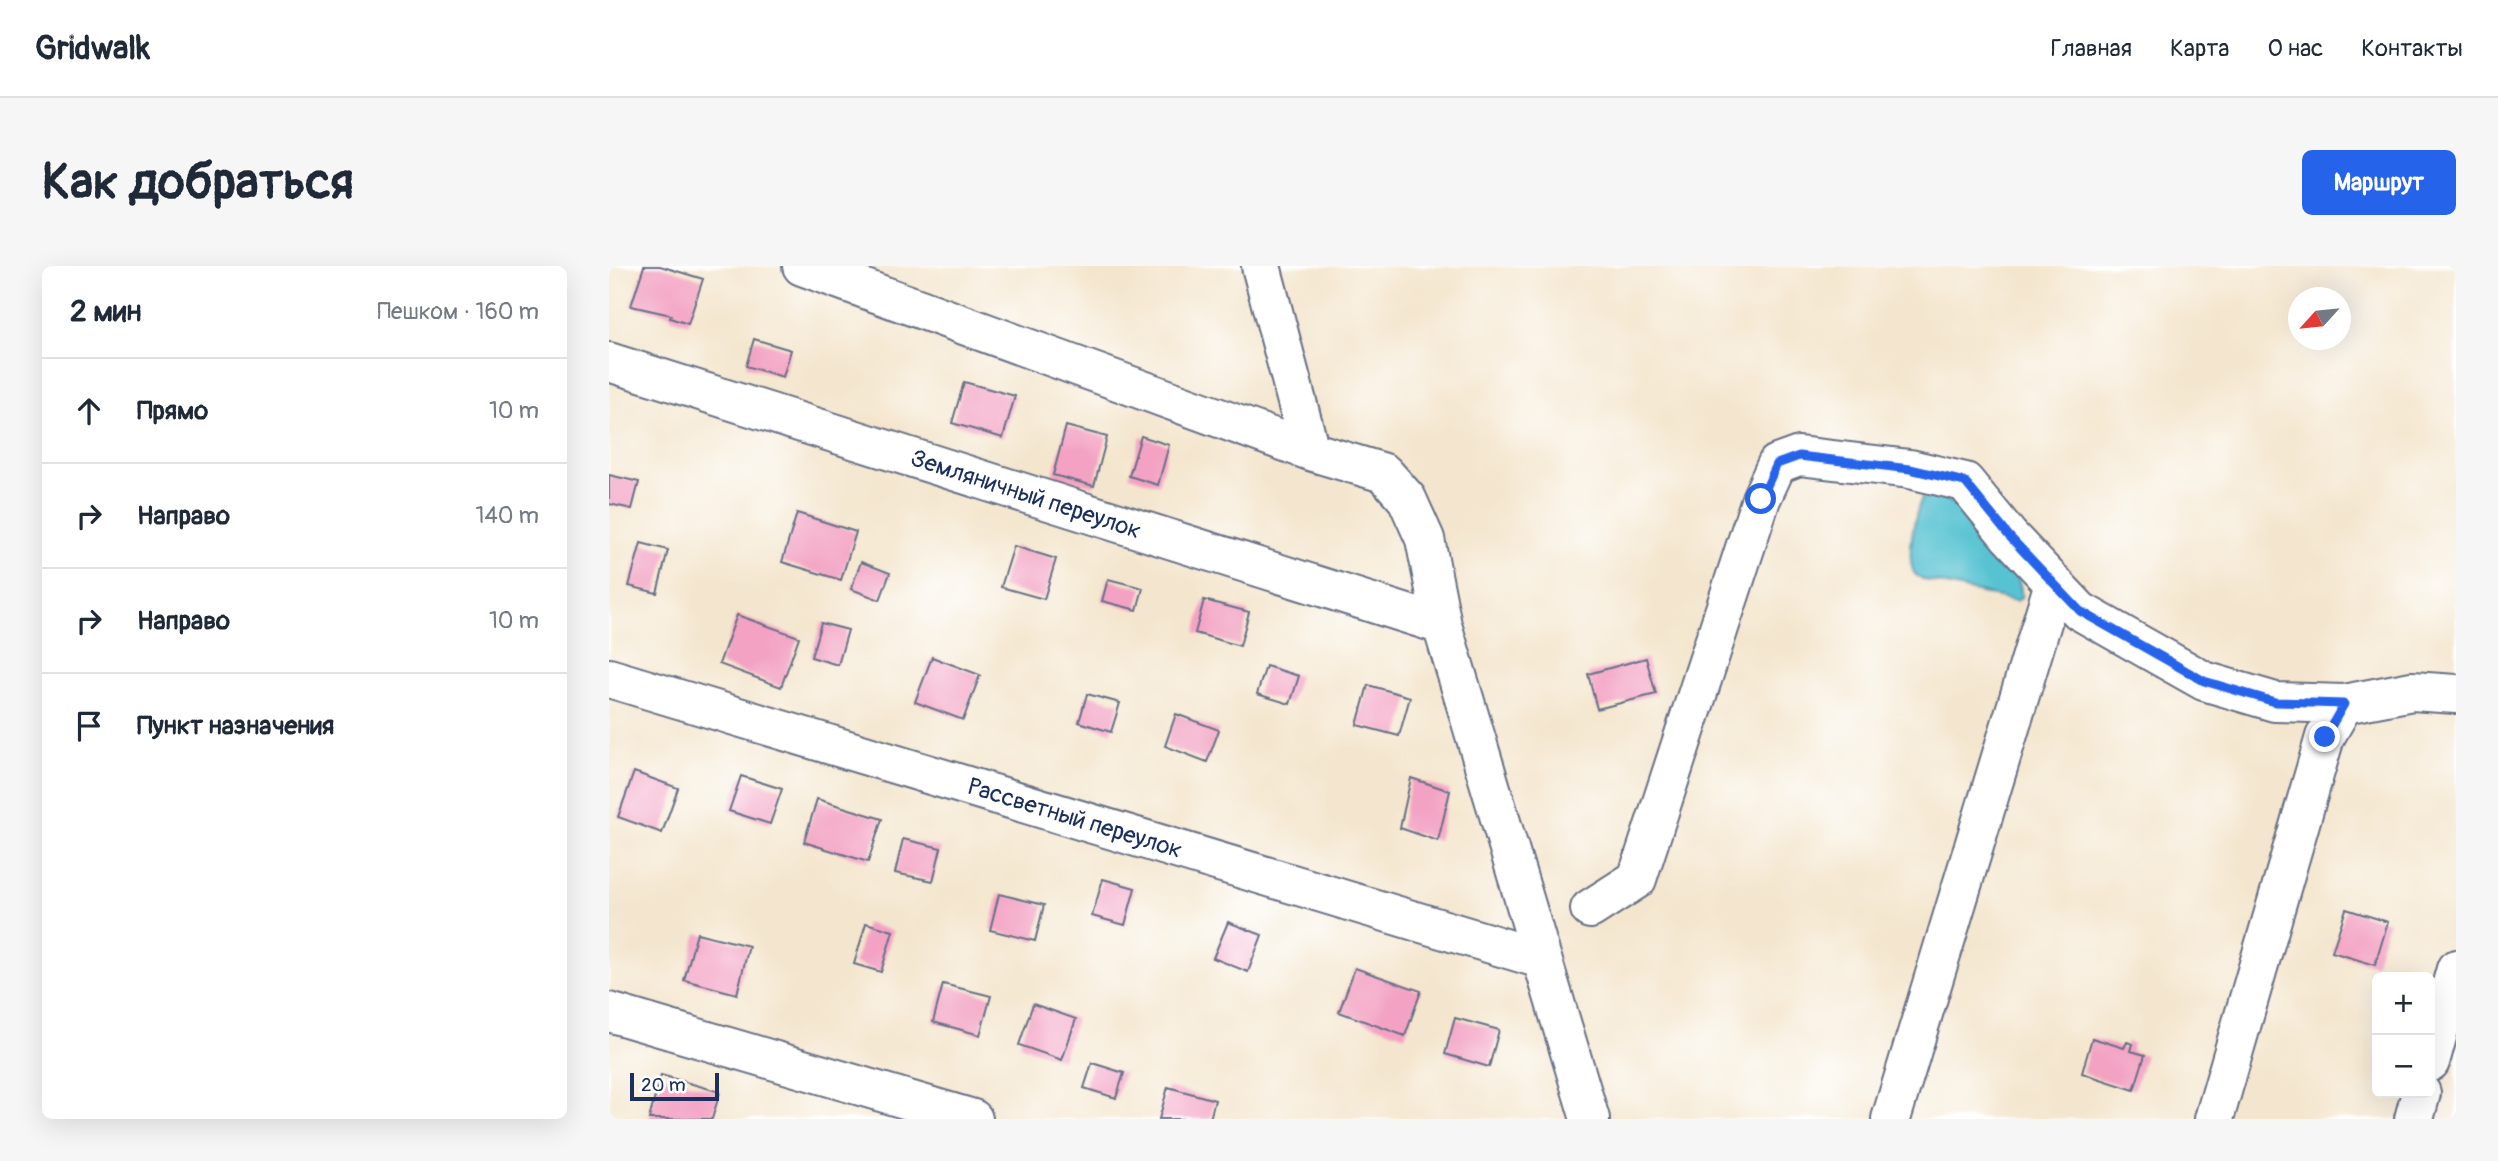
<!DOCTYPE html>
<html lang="ru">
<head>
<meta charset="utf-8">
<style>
  :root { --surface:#fff; --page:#f6f6f7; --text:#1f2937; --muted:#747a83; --line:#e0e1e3; --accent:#2563eb }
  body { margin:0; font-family:Pangolin,sans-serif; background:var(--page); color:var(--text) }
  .controls { position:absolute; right:21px; bottom:21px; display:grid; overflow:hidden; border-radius:10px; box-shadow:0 7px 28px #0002 }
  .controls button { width:63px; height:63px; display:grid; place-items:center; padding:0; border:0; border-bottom:2px solid var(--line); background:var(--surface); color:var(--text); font:35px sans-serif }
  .compass { position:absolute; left:1679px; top:21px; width:63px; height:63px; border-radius:50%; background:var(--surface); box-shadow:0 7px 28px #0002; rotate:243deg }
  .scale { position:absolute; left:21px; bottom:18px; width:89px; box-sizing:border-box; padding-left:7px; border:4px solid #1b2f5e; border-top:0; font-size:19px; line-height:24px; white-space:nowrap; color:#1b2f5e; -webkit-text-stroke:5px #fff; paint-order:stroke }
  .stop { position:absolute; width:21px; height:21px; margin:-16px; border:5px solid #2563eb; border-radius:50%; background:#fff }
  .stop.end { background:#2563eb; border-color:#fff; box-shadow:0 2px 7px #0008 }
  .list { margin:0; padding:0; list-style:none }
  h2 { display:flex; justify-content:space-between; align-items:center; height:91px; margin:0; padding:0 28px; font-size:30px }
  h2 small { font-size:23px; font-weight:400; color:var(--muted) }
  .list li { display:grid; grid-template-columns:46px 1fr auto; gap:21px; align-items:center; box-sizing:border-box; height:105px; padding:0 28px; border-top:2px solid var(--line) }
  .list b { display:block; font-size:26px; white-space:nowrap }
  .list em { font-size:23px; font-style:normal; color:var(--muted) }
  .icon { flex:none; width:38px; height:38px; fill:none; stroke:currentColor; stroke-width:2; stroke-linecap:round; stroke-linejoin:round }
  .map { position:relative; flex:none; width:1847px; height:853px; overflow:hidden; border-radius:10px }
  header { display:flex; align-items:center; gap:42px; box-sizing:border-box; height:98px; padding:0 35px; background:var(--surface); border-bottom:2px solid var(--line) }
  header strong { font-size:33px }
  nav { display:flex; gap:38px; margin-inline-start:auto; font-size:24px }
  .intro { display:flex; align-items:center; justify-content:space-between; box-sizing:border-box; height:168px; padding:0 42px }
  h1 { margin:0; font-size:49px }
  .button { padding:18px 32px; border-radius:10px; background:var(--accent); color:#fff; font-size:24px; font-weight:700 }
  main { display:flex; gap:42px; padding:0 42px }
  aside { flex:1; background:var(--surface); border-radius:10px; box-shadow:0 7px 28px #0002 }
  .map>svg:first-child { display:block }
  .water { fill:#57c2d2; stroke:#397898; stroke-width:2 }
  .building { fill:#f3a2c3 }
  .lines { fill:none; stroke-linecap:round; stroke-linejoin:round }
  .minor-casing { stroke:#676f85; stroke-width:42 }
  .minor { stroke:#fff; stroke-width:38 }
  .route { stroke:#2563eb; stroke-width:9 }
  .labels { text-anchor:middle; stroke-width:5; stroke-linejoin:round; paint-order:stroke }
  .street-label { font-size:24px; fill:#1b2f5e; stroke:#fff }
</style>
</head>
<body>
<header>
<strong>Gridwalk</strong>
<nav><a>Главная</a><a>Карта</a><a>О нас</a><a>Контакты</a></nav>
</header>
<div class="intro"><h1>Как добраться</h1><a class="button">Маршрут</a></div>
<main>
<aside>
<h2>2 мин<small>Пешком · 160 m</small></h2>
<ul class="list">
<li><svg class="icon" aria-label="ahead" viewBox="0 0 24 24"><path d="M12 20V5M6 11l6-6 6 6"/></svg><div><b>Прямо</b></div><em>10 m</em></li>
<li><svg class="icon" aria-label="right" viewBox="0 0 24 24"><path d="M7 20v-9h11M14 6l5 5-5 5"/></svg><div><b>Направо</b></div><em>140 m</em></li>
<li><svg class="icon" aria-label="right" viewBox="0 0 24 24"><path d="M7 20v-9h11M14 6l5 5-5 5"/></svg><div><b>Направо</b></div><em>10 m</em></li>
<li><svg class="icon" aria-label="arrive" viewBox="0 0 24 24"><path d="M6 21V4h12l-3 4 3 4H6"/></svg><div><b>Пункт назначения</b></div></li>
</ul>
</aside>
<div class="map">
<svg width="1847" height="853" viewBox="0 0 1847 853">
  <rect width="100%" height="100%" fill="#fff"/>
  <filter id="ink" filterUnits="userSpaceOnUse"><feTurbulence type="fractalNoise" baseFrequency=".0143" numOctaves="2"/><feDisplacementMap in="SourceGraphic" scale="14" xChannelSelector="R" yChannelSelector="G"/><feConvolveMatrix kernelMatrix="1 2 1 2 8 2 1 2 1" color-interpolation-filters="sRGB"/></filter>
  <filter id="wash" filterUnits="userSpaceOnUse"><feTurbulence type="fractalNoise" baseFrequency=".00686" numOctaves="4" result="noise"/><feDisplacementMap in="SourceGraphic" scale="28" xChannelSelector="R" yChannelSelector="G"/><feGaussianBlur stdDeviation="1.57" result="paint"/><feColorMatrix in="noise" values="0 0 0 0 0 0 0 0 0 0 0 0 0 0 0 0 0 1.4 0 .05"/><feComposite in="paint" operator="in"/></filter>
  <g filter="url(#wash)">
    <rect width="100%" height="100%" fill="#f4e6ce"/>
    <!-- water -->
    <path class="water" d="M1321,226L1328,227C1345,239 1367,251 1381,268C1393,282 1415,313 1412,332L1407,335L1316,314C1312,312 1309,311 1306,308C1296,294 1306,240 1316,227Z"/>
    <g id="blocks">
      <!-- building -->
      <path class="building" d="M35,0H51L94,13L79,58L61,52L62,49L22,40Z
        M145,73L182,84L174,111L137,100Z
        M355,116L406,130L394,172L343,157Z
        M457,160L498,171L485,220L444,209Z
        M532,170L560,179L549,219L520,210Z
        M0,209L30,216L23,243L0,238Z
        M188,247L247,266L232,314L173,296Z
        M32,277L59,284L48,327L20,320Z
        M405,280L447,293L435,333L392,321Z
        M252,296L281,307L271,334L242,323Z
        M499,313L534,322L528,344L493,335Z
        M595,334L640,346L631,380L586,367Z
        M128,349L190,371L172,421L110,398Z
        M212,357L239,364L229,399L202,391Z
        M323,391L371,409L354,454L306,436Z
        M1037,392L1047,428L988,443L979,408Z
        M657,400L690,410L681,438L648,428Z
        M759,419L801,431L790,470L748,459Z
        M478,428L511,437L502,466L470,456Z
        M567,448L610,464L598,496L556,480Z
        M25,506L69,522L53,567L9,551Z
        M132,510L173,523L161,558L120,545Z
        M802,512L841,525L829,575L791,562Z
        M208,533L273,553L259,596L195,576Z
        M294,573L332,582L324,615L286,607Z
        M494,613L526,622L516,659L483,650Z
        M390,628L435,639L426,675L381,664Z
        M1737,643L1779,656L1766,699L1723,686Z
        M619,656L653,669L639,706L604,692Z
        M257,657L284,665L272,706L245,698Z
        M88,667L140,680L128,728L75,714Z
        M746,702L812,725L796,770L730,746Z
        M334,718L382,730L371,769L324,756Z
        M424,738L467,753L453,794L410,779Z
        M846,752L890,764L880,801L836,788Z
        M1483,772L1515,782L1518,776L1524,778L1522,785L1536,789L1525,824L1473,807Z
        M483,797L515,807L507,832L475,822Z
        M52,809L111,826L103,853H40Z
        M559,821L606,834L601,853H550Z"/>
    </g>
  </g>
  <g filter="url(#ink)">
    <use href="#blocks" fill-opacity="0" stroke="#676f85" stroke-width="2"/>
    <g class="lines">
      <!-- minor casing -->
      <g class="minor-casing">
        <path id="minor" d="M193,0L701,185
          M652,0L701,185L775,207L798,233L816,273L833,359L981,853
          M0,96L833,359
          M0,412L932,693
          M981,643L1028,613L1152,233L1168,198L1190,190L1301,203L1356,216L1400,270L1471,345L1595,415L1666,436L1735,438
          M0,746L364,853
          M1821,796L1847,703
          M1282,853L1445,317
          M1605,853L1716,471L1735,438L1803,425L1847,428
          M1805,853L1812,827"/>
      </g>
      <!-- minor -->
      <use href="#minor" class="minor"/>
    </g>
  </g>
  <g class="lines" filter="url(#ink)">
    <!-- route -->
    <path class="route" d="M1152,233L1168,198L1190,190L1301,203L1356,216L1400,270L1471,345L1595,415L1666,436L1735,438L1716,471"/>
  </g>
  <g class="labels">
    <!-- street labels -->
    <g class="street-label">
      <text transform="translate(417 228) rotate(18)" y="8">Земляничный переулок</text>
      <text transform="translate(466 552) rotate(17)" y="8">Рассветный переулок</text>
    </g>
  </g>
</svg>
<div class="controls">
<button>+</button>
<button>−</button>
</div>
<svg class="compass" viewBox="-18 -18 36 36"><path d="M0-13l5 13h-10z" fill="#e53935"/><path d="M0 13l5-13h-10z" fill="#747a83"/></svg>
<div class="scale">20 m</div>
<div class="stop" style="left:1152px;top:233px"></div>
<div class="stop end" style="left:1716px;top:471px"></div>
</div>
</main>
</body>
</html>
